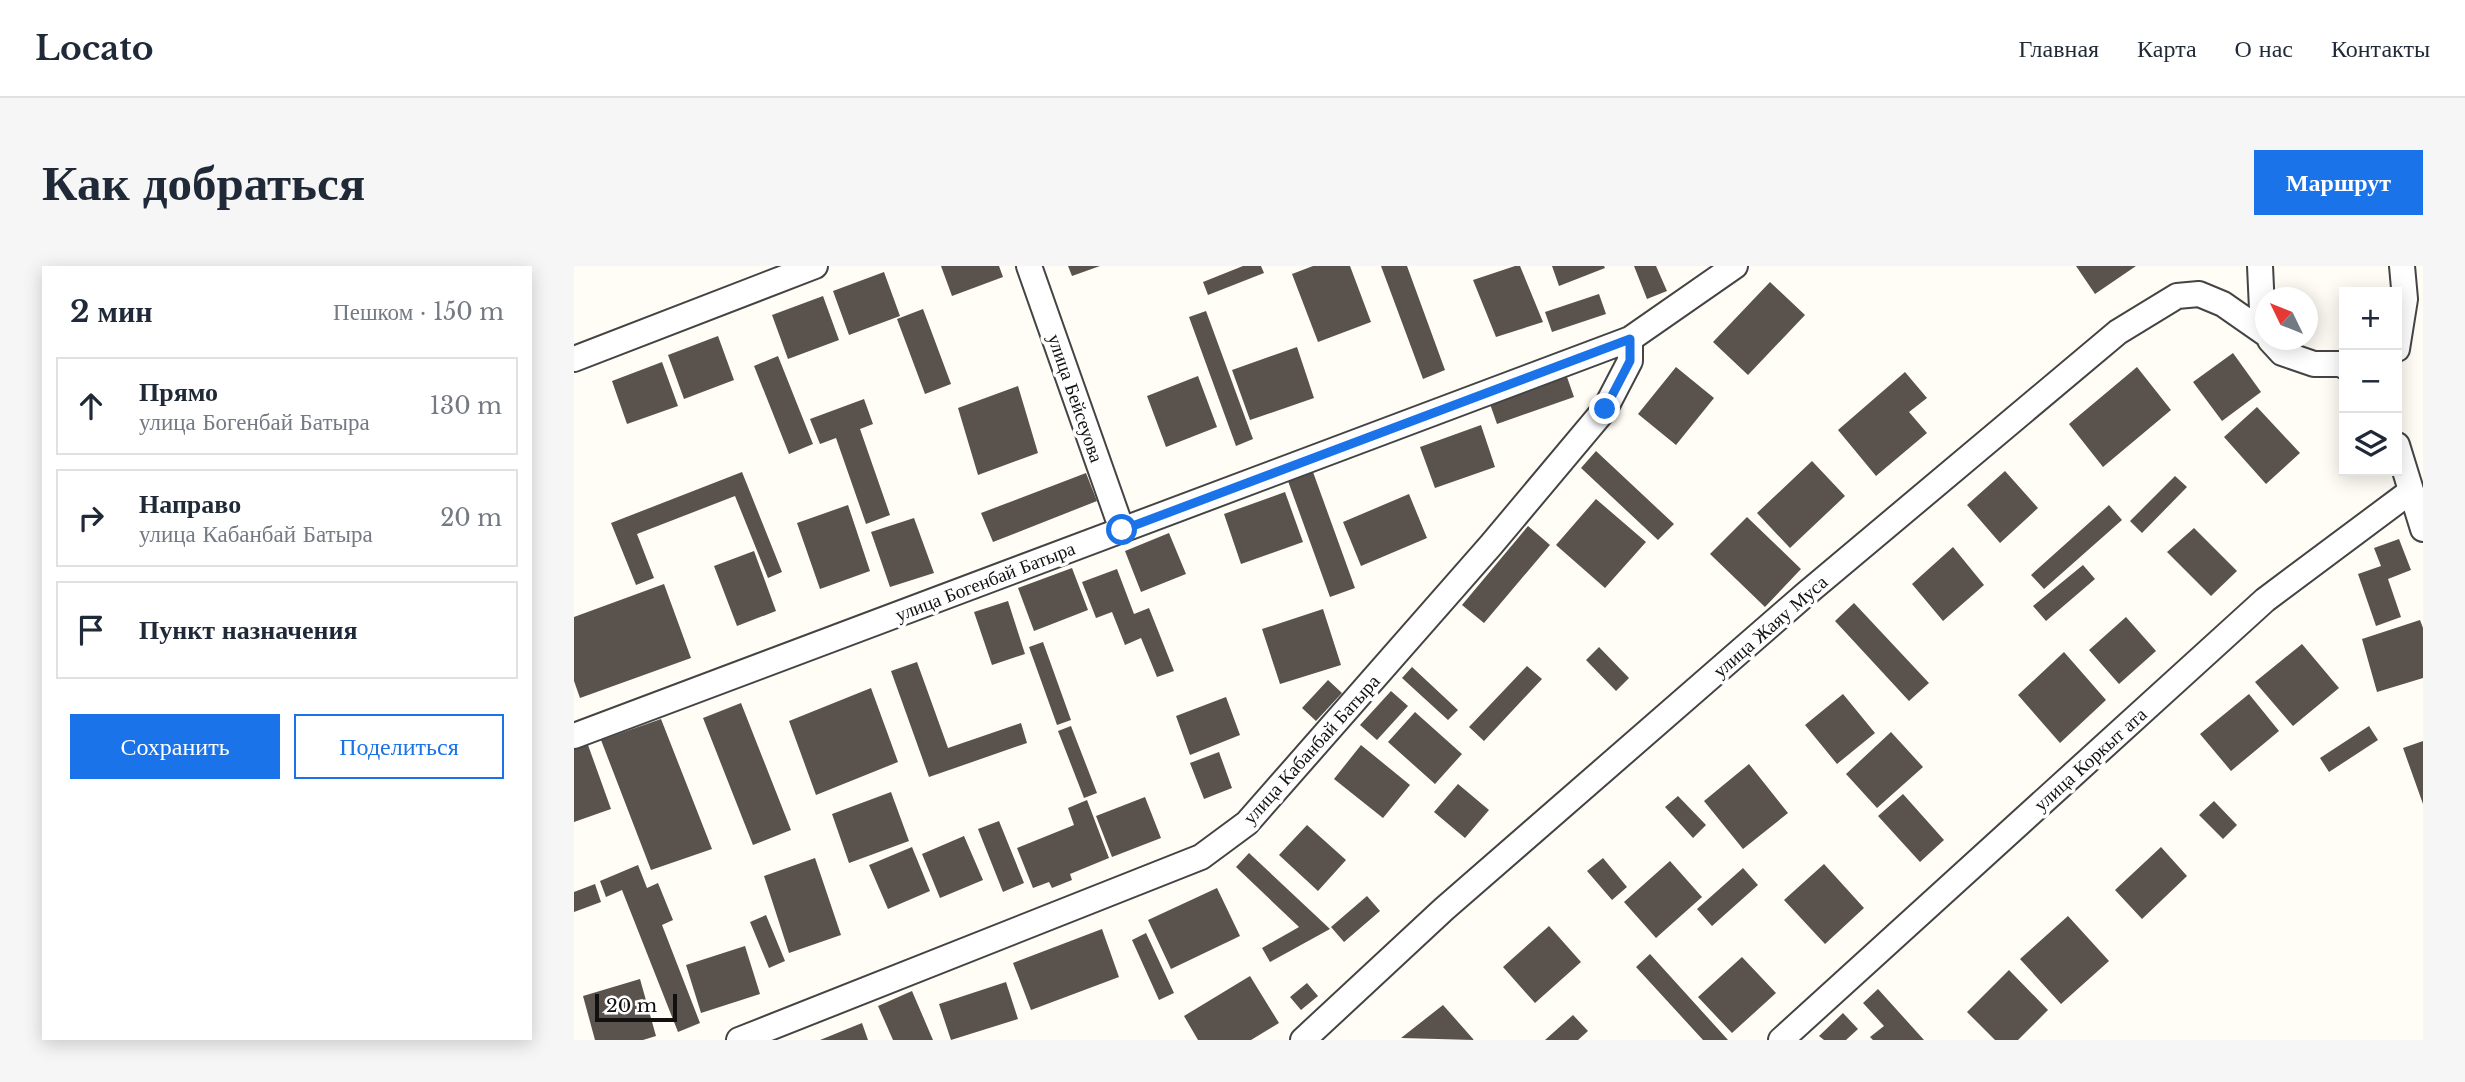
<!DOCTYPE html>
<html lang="ru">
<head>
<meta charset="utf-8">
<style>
  :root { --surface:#fff; --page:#f6f6f7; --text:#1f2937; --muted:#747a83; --line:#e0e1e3; --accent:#1a73e8 }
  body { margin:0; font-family:"Libre Baskerville",serif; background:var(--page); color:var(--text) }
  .controls { position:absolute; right:21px; top:21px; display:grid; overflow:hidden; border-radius:0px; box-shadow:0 4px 18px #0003 }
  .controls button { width:63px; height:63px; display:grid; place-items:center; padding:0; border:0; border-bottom:2px solid var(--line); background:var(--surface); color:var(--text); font:35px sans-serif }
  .compass { position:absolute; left:1681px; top:21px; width:63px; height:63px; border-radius:50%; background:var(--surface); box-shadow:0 4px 18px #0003; rotate:313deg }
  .scale { position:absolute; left:21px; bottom:18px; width:82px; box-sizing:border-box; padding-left:7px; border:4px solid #111; border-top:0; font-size:19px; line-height:24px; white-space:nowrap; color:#111; -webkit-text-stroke:5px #fff; paint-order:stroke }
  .stop { position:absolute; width:21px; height:21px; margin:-16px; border:5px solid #1a73e8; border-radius:50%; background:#fff }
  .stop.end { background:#1a73e8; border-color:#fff; box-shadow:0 2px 7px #0008 }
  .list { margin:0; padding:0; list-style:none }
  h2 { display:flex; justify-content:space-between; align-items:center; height:91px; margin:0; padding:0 28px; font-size:30px }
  h2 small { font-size:23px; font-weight:400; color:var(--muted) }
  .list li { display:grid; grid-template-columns:46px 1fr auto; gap:21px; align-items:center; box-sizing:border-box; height:98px; margin:0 14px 14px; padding:0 14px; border:2px solid var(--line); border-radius:0px }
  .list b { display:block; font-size:26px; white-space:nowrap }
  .list p { margin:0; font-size:23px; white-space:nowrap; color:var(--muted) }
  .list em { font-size:23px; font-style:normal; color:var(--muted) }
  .actions { display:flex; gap:14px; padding:21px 28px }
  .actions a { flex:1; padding:16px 0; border:2px solid var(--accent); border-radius:0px; text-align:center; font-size:24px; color:var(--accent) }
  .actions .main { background:var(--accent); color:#fff }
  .icon { flex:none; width:38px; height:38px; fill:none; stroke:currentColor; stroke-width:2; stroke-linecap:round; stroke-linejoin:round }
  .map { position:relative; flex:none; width:1849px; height:774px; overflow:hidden; border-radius:0px }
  header { display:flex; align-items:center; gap:42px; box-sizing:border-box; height:98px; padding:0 35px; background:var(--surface); border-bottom:2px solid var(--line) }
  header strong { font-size:33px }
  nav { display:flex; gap:38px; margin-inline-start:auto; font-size:24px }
  .intro { display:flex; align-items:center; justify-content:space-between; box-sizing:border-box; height:168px; padding:0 42px }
  h1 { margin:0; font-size:49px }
  .button { padding:18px 32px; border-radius:0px; background:var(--accent); color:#fff; font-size:24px; font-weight:700 }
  main { display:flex; gap:42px; padding:0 42px }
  aside { flex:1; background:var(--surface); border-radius:0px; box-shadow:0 4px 18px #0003 }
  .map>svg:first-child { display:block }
  .building { fill:#5a524d }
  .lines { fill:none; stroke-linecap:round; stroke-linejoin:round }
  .minor-casing { stroke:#444; stroke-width:28 }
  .minor { stroke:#fff; stroke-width:24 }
  .route { stroke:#1a73e8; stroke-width:9 }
  .labels { text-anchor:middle; stroke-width:7; stroke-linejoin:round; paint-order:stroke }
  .street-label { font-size:19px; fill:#111; stroke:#fff }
</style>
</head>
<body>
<header>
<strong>Locato</strong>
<nav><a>Главная</a><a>Карта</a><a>О нас</a><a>Контакты</a></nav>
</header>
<div class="intro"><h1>Как добраться</h1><a class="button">Маршрут</a></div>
<main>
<aside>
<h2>2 мин<small>Пешком · 150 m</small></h2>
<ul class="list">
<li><svg class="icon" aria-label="ahead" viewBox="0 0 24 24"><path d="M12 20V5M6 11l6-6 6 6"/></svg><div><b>Прямо</b><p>улица Богенбай Батыра</p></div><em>130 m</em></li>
<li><svg class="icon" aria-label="right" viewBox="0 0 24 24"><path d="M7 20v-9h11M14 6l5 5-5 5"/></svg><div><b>Направо</b><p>улица Кабанбай Батыра</p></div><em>20 m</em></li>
<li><svg class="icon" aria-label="arrive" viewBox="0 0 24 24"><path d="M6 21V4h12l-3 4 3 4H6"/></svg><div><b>Пункт назначения</b></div></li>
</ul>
<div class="actions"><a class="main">Сохранить</a><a>Поделиться</a></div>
</aside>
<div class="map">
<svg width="1849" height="774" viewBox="0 0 1849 774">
  <rect width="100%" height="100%" fill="#fffdf5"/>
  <!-- building -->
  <path class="building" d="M367,0H425L429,11L378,30Z
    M494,0H526L498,10Z
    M669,0H687L690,7L634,29L629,16Z
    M739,0H776L797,56L744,76L718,8Z
    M807,0H833L871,104L849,113Z
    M941,0H946L969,56L922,71L899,14Z
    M978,0H1030L1031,2L985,20Z
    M1060,0H1082L1093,25L1073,33Z
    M1502,0H1562L1521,28Z
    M310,6L326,50L275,69L259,25Z
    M1196,16L1231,49L1174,109L1139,76Z
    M1025,28L1032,48L978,66L971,46Z
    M249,30L265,74L214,93L198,49Z
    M349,43L377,118L351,128L323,53Z
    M632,45L679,173L662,180L615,51Z
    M144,70L160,114L110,133L94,89Z
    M723,81L740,132L676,154L658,104Z
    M1659,87L1687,126L1648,155L1619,116Z
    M204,90L239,178L215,188L180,100Z
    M88,96L104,140L53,158L38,115Z
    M1102,101L1140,132L1102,179L1064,148Z
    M1563,101L1597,144L1529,201L1495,158Z
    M1331,106L1353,132L1335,146L1353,167L1302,210L1264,164Z
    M624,110L643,161L592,181L573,130Z
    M993,111L1000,131L923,158L916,138Z
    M444,120L464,187L404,209L384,142Z
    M290,133L299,158L286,163L316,249L292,258L262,172L246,178L236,153Z
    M1683,141L1726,187L1692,218L1650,171Z
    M907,159L921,201L861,222L846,181Z
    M1022,185L1100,258L1084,274L1007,202Z
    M1238,195L1271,230L1216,282L1183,247Z
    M1431,205L1464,242L1426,277L1393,239Z
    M168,206L208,306L194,312L161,230L63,268L80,312L62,319L37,257Z
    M739,206L781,322L756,331L714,215Z
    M512,207L523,235L419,276L407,247Z
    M1601,210L1613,221L1568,267L1556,255Z
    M711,226L729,276L667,298L650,248Z
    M835,228L853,272L787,300L769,256Z
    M1022,233L1072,276L1031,322L982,279Z
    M274,239L296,305L246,323L223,257Z
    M1535,239L1548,254L1470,323L1457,309Z
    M1173,251L1227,303L1191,341L1136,288Z
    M340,252L360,307L316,321L297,266Z
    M954,260L976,279L910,357L888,339Z
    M1620,262L1663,305L1637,330L1593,286Z
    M595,267L612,308L567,326L551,285Z
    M1825,273L1837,304L1814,313L1827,351L1802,360L1784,308L1807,300L1800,282Z
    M1379,281L1410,319L1369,355L1338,318Z
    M180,285L202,345L163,360L140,300Z
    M1509,299L1521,313L1472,355L1459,340Z
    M498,302L514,344L460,365L444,322Z
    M543,303L560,348L575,342L600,405L583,411L567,372L551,379L538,346L522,352L508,316Z
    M90,318L117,392L6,432L0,415V351Z
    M434,335L451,388L418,399L400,346Z
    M1280,337L1355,417L1335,435L1261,355Z
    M749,343L767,399L706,418L688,363Z
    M1552,351L1582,385L1545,418L1515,384Z
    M1846,354L1849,362V412L1803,426L1788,373Z
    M469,376L497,454L483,459L455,381Z
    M1728,378L1765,422L1719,460L1681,416Z
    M1025,381L1055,412L1042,425L1012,394Z
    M1490,386L1532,434L1486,477L1444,429Z
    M343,396L374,482L447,457L453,477L355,511L317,405Z
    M953,400L968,413L910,475L895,461Z
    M838,401L884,444L874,454L828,412Z
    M754,414L768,427L742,455L728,442Z
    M297,422L324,496L242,529L215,455Z
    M817,425L834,440L803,474L786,459Z
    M1269,428L1301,467L1263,498L1231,459Z
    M1675,428L1705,465L1657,505L1626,468Z
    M652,431L666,469L616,489L602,450Z
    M167,437L217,564L179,579L129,452Z
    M841,446L888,488L861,518L814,476Z
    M87,453L138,583L77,604L27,474Z
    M497,460L523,527L510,532L484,465Z
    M1795,460L1804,474L1755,506L1746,492Z
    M1317,466L1349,501L1303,542L1272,508Z
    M1849,475V538L1829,482Z
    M14,479L37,543L0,556V483Z
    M787,479L836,519L809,552L760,513Z
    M645,486L658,522L630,533L616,497Z
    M1175,498L1214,547L1169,583L1130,535Z
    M884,518L915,544L891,572L860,546Z
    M317,526L335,575L275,597L258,548Z
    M1329,528L1370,574L1346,596L1304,550Z
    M1104,530L1132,559L1119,572L1091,541Z
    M571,531L587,572L538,591L522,550Z
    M513,534L535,592L496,608L498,614L478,622L475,616L459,622L443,582L500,559L494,542Z
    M1640,535L1663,559L1649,573L1625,549Z
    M425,555L450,617L429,626L404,563Z
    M733,559L772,594L744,625L705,589Z
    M390,570L409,614L366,632L348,588Z
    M338,581L356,625L314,643L295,599Z
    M1587,581L1613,610L1568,653L1541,624Z
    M675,587L756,663L696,696L688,682L725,661L662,601Z
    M241,592L267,669L215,687L190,610Z
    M1029,592L1053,621L1038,634L1013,605Z
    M1096,595L1128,631L1082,672L1050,636Z
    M1250,598L1290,642L1251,678L1210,634Z
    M64,599L73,622L84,617L99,654L88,659L126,757L104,766L48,624L32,631L26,615Z
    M1169,602L1184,619L1138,660L1123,643Z
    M21,618L27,636L0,646V626Z
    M643,622L666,670L597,703L574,654Z
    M793,630L806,645L770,676L757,661Z
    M192,649L211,695L195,702L176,656Z
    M1494,650L1535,695L1487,738L1446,693Z
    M975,660L1007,696L961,737L929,701Z
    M528,663L545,711L457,744L439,697Z
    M572,667L600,727L585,734L558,674Z
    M171,680L186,728L127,747L112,699Z
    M1076,688L1154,774H1129L1062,701Z
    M1168,691L1202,727L1158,767L1124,731Z
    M1435,704L1474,744L1444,774H1421L1393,746Z
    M676,710L705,757L677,774H624L610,750Z
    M66,713L82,770L69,774H21L9,730Z
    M432,716L444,753L377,774L365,738Z
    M733,717L744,730L727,744L716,731Z
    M1304,723L1350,774H1299L1296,771L1310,760L1289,737Z
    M338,725L359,774H319L304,740Z
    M869,739L900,774L827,772Z
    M1269,747L1284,763L1272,774H1250L1245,770Z
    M999,749L1014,765L1004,774H971Z
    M288,757L294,774H246Z"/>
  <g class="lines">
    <!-- minor casing -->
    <g class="minor-casing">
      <path id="minor" d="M455,0L548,264
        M1686,0L1689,65
        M1696,74L1708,87L1740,98H1766L1770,100
        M1823,83L1831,33L1828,0
        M0,93L241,0
        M1823,179L1849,263
        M0,470L1056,73L1161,0
        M165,774L627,591L673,557L917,279L1031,143L1056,95V73
        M729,774L870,643L1233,327L1544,66L1603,30L1625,28L1649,38L1692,68
        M1207,774L1691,334L1837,225"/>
    </g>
    <!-- minor -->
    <use href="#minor" class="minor"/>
  </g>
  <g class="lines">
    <!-- route -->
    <path class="route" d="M548,264L1056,73V95L1031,143"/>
  </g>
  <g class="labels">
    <!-- street labels -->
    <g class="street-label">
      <text transform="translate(502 132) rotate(71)" y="7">улица Бейсеуова</text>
      <text transform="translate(411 315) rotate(-21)" y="7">улица Богенбай Батыра</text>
      <text transform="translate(1196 360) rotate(-41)" y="7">улица Жаяу Муса</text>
      <text transform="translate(737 483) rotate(-48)" y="7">улица Кабанбай Батыра</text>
      <text transform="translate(1516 493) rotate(-42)" y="7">улица Коркыт ата</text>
    </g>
  </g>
</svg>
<div class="controls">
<button>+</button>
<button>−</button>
<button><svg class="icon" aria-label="layers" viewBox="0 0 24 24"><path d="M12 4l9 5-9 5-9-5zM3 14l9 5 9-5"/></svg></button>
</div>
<svg class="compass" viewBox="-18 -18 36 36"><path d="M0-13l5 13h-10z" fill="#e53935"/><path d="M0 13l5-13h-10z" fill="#747a83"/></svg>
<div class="scale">20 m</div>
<div class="stop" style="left:548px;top:264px"></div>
<div class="stop end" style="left:1031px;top:143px"></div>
</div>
</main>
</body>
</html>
